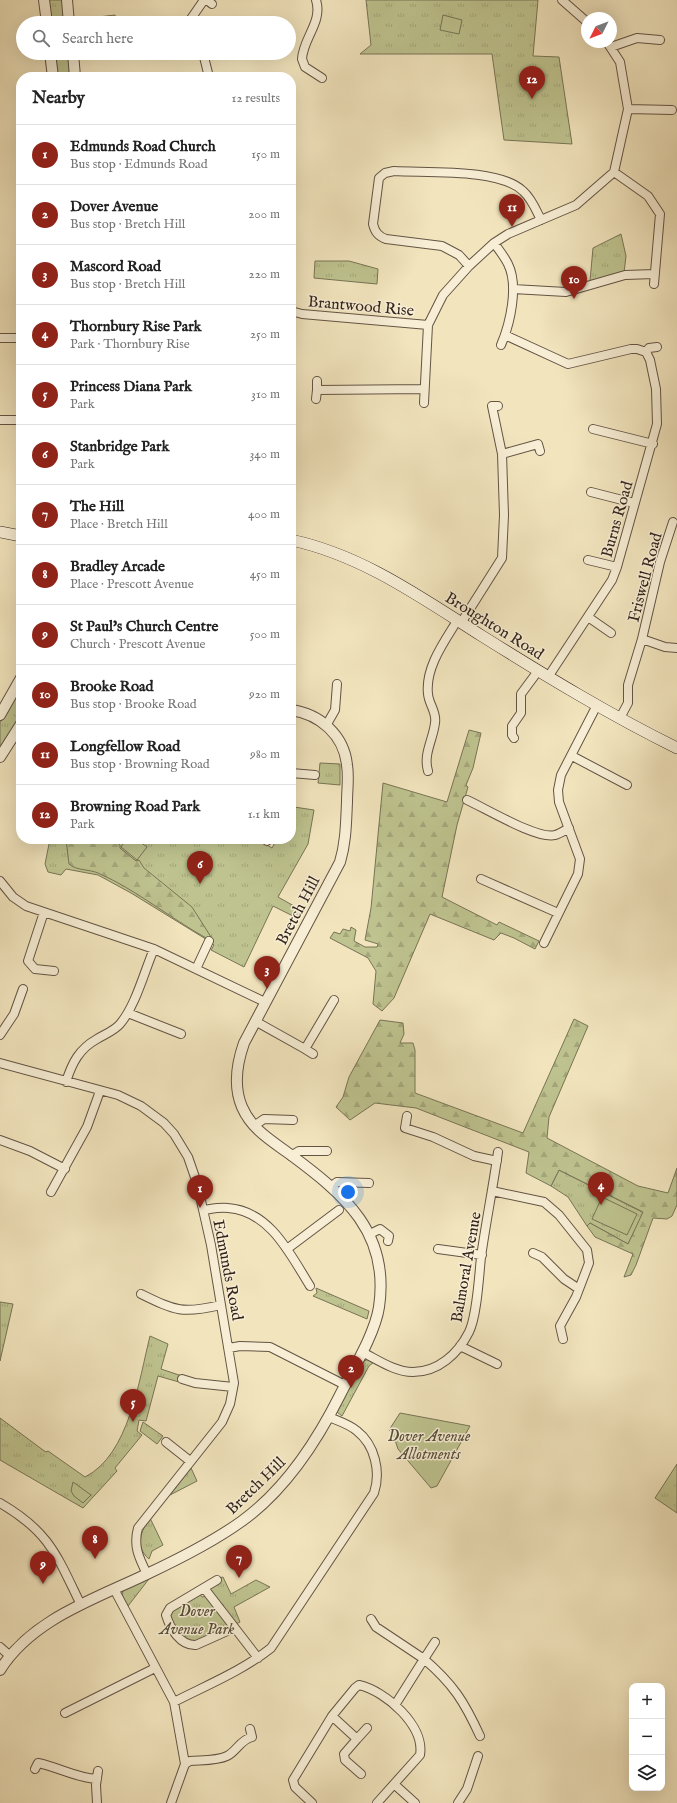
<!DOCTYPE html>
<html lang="en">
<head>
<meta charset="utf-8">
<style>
  :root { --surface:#fff; --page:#f2f2f2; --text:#222; --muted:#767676; --line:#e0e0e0; --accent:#8f2418 }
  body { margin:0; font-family:"IM FELL English",serif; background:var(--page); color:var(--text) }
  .controls { position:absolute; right:12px; bottom:12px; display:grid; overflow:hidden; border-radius:8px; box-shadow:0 4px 16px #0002 }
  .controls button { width:36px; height:36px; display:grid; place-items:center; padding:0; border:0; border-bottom:1px solid var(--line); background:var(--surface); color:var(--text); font:20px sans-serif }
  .compass { position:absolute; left:581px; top:12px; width:36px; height:36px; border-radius:50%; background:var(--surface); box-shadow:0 4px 16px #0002; rotate:228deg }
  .you { position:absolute; left:348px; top:1192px; width:14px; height:14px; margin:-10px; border:3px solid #fff; border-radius:50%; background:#1a73e8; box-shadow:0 0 0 6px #1a73e833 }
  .badge { display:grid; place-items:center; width:26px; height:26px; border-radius:50%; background:var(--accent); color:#fff; font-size:13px; font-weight:700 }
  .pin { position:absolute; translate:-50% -33px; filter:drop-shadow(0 1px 2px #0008) }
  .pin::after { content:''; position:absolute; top:21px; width:14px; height:12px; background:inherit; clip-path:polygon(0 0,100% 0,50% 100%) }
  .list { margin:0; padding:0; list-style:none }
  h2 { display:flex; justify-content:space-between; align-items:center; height:52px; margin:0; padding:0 16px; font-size:17px }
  h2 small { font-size:13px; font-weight:400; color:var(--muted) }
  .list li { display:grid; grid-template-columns:26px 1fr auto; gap:12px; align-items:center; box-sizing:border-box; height:60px; padding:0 16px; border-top:1px solid var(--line) }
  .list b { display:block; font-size:15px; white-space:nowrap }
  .list p { margin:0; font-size:13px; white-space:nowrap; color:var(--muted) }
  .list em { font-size:13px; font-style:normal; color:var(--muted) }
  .icon { flex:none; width:22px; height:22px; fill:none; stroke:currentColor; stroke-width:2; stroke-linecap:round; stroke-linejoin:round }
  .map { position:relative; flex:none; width:677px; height:1803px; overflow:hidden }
  .search { position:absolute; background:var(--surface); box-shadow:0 4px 16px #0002; left:16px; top:16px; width:280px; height:44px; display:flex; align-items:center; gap:10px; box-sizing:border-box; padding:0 14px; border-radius:22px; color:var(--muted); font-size:15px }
  .panel { position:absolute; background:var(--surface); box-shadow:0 4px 16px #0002; left:16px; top:72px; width:280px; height:772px; border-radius:16px }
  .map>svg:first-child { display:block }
  .grass { fill:url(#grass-tufts); stroke:#787456 }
  .forest { fill:url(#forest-firs); stroke:#787456 }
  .garden { fill:#bec38f; stroke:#787456 }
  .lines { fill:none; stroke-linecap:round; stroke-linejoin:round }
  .minor-casing { stroke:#635444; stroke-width:10 }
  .tertiary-casing { stroke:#635444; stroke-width:12 }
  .secondary-casing { stroke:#33241c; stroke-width:12 }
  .minor { stroke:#f7eed5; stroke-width:8 }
  .tertiary { stroke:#f7eed5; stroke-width:10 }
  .secondary { stroke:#f7eed5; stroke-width:11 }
  .labels { text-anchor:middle; stroke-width:3; stroke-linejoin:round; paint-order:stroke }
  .street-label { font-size:16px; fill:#33241c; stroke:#f7eed5 }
  .park-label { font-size:16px; font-style:italic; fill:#564c39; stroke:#f7eed5 }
</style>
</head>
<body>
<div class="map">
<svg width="677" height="1803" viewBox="0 0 677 1803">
  <defs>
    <pattern id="grass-tufts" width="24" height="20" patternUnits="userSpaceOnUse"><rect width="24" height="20" fill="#bec38f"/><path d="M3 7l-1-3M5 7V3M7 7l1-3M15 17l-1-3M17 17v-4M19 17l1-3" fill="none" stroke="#a4a77b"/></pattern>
    <pattern id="forest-firs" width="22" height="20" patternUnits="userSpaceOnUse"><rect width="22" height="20" fill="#bec38f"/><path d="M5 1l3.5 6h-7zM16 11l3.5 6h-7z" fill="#a4a77b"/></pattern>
  </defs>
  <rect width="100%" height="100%" fill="#f2e5be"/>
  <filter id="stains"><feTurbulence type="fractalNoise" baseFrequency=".005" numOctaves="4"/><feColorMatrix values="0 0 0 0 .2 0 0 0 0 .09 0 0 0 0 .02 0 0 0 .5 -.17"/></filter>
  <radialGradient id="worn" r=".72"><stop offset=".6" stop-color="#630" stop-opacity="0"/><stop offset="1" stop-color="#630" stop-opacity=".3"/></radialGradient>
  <!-- grass -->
  <path class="grass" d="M48,0H65L67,23H50Z
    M366,0H538L533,56L559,57L572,144L504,140L492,54H360L371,45Z
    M115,15L117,21L74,23L73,20Z
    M53,53H70L73,77H56Z
    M621,234L626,256L624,273L590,281L593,248Z
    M315,261H349L378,269L377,284L314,278Z
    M21,685V719L0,753V723Z
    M320,763L340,764V785L318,783Z
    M294,807L314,810L308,844L278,897L303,911L299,919L273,906L244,967L211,950L214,945L209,941L131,893L98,875L66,869L61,875L48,872L45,864L50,839H257L272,848L277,839H291V813Z
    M559,1170L644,1213L628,1244L590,1223L587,1226L568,1197L551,1186Z
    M316,1288L369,1311L367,1319L313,1296L317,1293Z
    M0,1302L13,1304L0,1361Z
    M150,1336L168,1344L161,1369L182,1376V1379L179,1382L158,1376L146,1421L139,1420L137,1431L142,1435L115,1468L117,1471L83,1508L0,1460V1418L43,1450L46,1452L48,1451L85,1477C129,1455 139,1380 150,1336Z
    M368,1359L374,1362L369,1366L342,1416L337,1412C341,1405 350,1382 355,1380L363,1362Z
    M143,1422L163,1436L157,1444L140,1431Z
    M677,1464V1513L655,1498Z
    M191,1468L197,1481L170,1495Z
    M150,1518L163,1545L152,1551L149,1559C134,1546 141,1531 150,1518Z
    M152,1575L128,1606L122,1595L123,1591Z
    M223,1577L231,1594L256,1580L270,1587L234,1607L240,1622L234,1625L208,1589L221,1582L219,1578Z
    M199,1593L202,1597L208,1596L231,1627L193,1643C181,1635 168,1626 171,1610Z"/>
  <!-- forest -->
  <path class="forest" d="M469,730L481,733L473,768L466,785L468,787L457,825L442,897L497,925L499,922L539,941L535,949L514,938L501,933L494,940L430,914L394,998L382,1011L373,1004L376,971L368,958L330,938L334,932L340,934L343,929L350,931L351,927L356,930L354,941L365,947H377L378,944L365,940L371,908L383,783L447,802Z
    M66,839H112L120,845V848L136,861L139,860L144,868L192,907L211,937L208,939C171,919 137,890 98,873C89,869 77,871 69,864Z
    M574,1019L588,1026L549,1117L547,1138L638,1186L668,1193L677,1168V1205L672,1216L667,1219L653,1218L636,1265L631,1275L624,1277L633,1254L595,1237L587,1226L590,1223L628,1244L643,1212L559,1170L551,1186L526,1173L529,1152L416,1108L375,1103L350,1120L336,1107L343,1097L349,1077L380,1020L403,1023L404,1034L400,1043H413L415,1050V1093L523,1133Z"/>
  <!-- garden -->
  <path class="garden" d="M443,15L462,20L459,34L440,30Z
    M126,839H136L147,847L137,860L121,847Z
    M602,1197L637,1214L627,1235L592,1219Z
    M400,1413L470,1426L437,1486L431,1488L398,1449L393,1434L389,1430Z
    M73,1482L91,1495L83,1503L74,1496L71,1491Z"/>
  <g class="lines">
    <!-- minor casing -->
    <g class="minor-casing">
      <path id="minor" d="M207,0L212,4
        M316,0C323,22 303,38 302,59L305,67L322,78
        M562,0L587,22
        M135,23H145
        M188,23L204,0
        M611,47L637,38L660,40
        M203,53L209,77
        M628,109L672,110
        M614,172L648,196L660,214L654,284
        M494,243C499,250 504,256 508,264C519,286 510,324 501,345
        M469,266L459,255L442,246L386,239C378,236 375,232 373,224L379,178L385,173L394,171C427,173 499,168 523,191C532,199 536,210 541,220
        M513,289L566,292L625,275L654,274
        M291,311L302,314L428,325
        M505,335L568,364L631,349H637L646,352L649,348L657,347
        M0,338H21
        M317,381V390L424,389
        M316,399L317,390
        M424,403L428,325L443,295L469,266L494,243L508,234L576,205L614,172L628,109L620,62L607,42
        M0,420H21
        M593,429L653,444
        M502,454L538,444L540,451
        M591,492L634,503
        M588,560L617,567
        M588,617L611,633
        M461,623L502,558L504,515L502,454L492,406H498
        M642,639L660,562L673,522
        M548,677L612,580L617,567L657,424L656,389L650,360L646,352
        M620,718L628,703V685L642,639L665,647L677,648
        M327,724L335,710L337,684
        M514,738L512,735V726L521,713V694L538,671
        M572,756L627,785
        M428,771C423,754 433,740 435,723C437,712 429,705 428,694C425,668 444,642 457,621
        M291,773L315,775
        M467,800C485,808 538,840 555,835C560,834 565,830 569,828
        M265,839L267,841
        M481,879L558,913
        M0,881L13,897L26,906L154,949L265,1002
        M44,912L28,961L35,969L54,971
        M544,943L578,874L580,859L559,802L558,790L561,775L597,705
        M196,969L209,941
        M128,1013L181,1034
        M255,1021L305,1049L334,1000
        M0,1035L14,1014L23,989
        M305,1049L313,1054
        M0,1063L118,1095L141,1106L164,1123L174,1134L188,1157L197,1183L211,1245L234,1383L230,1404L222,1422L138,1528C133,1546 139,1558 147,1574
        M66,1082C72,1063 79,1049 97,1039C105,1034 114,1031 120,1024C136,1005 144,972 154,949
        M407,1116L405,1128L433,1137L474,1156L497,1161
        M254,1126L264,1119L293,1120
        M0,1140L30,1151L65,1169
        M291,1156L299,1151H327
        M330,1187L337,1182L369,1183
        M492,1191L544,1202L559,1215L587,1250L589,1263L576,1297L560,1326L563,1339
        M51,1192L87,1127L100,1091
        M203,1210C211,1209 220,1207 228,1208C270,1211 290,1254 310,1286
        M370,1234L380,1229L389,1236L388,1241
        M287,1249L339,1210
        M438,1249L482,1255
        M533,1253L542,1257L564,1279L579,1289
        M141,1294C176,1311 182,1314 221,1305
        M460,1346L497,1364
        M229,1348L240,1346L270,1347L345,1385
        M362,1352C378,1360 395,1372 413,1372C438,1372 458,1354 469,1332C477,1316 479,1276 481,1257C486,1222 493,1187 498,1152
        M182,1379L195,1383L233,1387
        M166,1442L190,1461
        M0,1503C50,1532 57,1556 81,1605
        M217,1580L170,1608L166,1615C170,1628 180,1646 196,1645L234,1628
        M204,1588L258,1658
        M114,1589L174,1702L185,1764L171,1803
        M371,1619L376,1627L424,1659L395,1705
        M435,1642L424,1659C453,1684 464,1701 480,1736
        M0,1647L10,1656
        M174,1702C207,1685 242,1671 271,1648L374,1493C381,1472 375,1445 357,1431C349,1424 338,1421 329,1417
        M65,1713L155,1668
        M332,1716L357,1739L367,1728
        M357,1739L344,1754L345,1760L361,1774
        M185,1764L190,1761C201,1760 217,1761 227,1756C237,1751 240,1740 252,1737L250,1729
        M35,1769L38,1763C58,1767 76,1778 97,1779
        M394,1784L415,1803
        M97,1803L96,1785L98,1771
        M312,1803L295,1787L293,1780L332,1716L355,1688L359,1685C386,1691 425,1726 420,1755L377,1803
        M458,1803L467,1789L478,1756"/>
    </g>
    <!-- tertiary casing -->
    <g class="tertiary-casing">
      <path id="tertiary" d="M44,0L47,23
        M67,0L69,23
        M50,53L53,77
        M73,53L75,77
        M0,715L21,678
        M0,757L21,724
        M0,1670C32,1619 95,1599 147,1574C179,1559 213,1542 242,1521C285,1490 317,1441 340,1395C352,1371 375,1334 379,1307C390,1233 345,1195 291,1155C272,1141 252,1130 242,1107C233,1086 237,1063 244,1043L340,862C346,842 346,823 347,802C347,790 349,777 347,765C344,735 320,714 291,710"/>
    </g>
    <!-- secondary casing -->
    <g class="secondary-casing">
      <path id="secondary" d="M0,532L21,536
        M291,540C362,555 422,598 482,636C546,676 610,715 677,748"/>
    </g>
    <!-- minor -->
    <use href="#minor" class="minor"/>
    <!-- tertiary -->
    <use href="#tertiary" class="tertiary"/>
    <!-- secondary -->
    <use href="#secondary" class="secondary"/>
  </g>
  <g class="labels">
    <!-- street labels -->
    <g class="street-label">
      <text transform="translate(361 305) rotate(5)" y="6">Brantwood Rise</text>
      <text transform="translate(616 519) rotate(-74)" y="6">Burns Road</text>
      <text transform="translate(644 577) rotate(-75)" y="6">Friswell Road</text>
      <text transform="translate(495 625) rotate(32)" y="6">Broughton Road</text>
      <text transform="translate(297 910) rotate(-62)" y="6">Bretch Hill</text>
      <text transform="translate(465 1267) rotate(-80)" y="6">Balmoral Avenue</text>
      <text transform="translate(229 1270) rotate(79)" y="6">Edmunds Road</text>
      <text transform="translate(255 1485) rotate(-44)" y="6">Bretch Hill</text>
    </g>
    <!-- park labels -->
    <g class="park-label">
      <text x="429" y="1441">Dover Avenue<tspan x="429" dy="18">Allotments</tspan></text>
      <text x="197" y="1616">Dover<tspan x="197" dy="18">Avenue Park</tspan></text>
    </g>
  </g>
  <rect width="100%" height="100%" filter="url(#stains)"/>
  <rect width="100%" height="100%" fill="url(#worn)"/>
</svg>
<div class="controls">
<button>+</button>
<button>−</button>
<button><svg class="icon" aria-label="layers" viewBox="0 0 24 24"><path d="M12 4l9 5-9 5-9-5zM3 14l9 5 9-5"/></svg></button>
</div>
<svg class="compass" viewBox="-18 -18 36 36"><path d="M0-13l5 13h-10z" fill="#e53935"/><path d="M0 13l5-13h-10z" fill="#767676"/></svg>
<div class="you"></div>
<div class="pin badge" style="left:200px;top:1208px">1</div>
<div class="pin badge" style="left:351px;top:1388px">2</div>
<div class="pin badge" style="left:267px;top:989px">3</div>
<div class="pin badge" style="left:601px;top:1205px">4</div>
<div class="pin badge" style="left:133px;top:1422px">5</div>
<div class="pin badge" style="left:200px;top:884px">6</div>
<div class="pin badge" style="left:239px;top:1578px">7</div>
<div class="pin badge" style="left:95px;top:1559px">8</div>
<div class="pin badge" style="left:43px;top:1584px">9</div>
<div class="pin badge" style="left:574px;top:299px">10</div>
<div class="pin badge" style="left:512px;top:227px">11</div>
<div class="pin badge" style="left:532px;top:99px">12</div>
<div class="search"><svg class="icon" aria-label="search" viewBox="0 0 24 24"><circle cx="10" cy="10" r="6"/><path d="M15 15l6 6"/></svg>Search here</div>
<section class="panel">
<h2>Nearby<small>12 results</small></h2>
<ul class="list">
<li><span class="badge">1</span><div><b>Edmunds Road Church</b><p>Bus stop · Edmunds Road</p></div><em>150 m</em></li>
<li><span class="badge">2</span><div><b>Dover Avenue</b><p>Bus stop · Bretch Hill</p></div><em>200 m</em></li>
<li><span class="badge">3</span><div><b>Mascord Road</b><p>Bus stop · Bretch Hill</p></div><em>220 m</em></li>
<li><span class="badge">4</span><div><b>Thornbury Rise Park</b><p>Park · Thornbury Rise</p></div><em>250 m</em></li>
<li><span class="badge">5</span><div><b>Princess Diana Park</b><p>Park</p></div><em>310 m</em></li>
<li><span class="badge">6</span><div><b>Stanbridge Park</b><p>Park</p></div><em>340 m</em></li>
<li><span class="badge">7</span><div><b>The Hill</b><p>Place · Bretch Hill</p></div><em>400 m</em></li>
<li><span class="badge">8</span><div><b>Bradley Arcade</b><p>Place · Prescott Avenue</p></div><em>450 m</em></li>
<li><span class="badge">9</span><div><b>St Paul's Church Centre</b><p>Church · Prescott Avenue</p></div><em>500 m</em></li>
<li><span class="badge">10</span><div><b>Brooke Road</b><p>Bus stop · Brooke Road</p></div><em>920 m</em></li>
<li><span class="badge">11</span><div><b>Longfellow Road</b><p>Bus stop · Browning Road</p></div><em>980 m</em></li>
<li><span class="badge">12</span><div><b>Browning Road Park</b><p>Park</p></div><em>1.1 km</em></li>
</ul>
</section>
</div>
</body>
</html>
